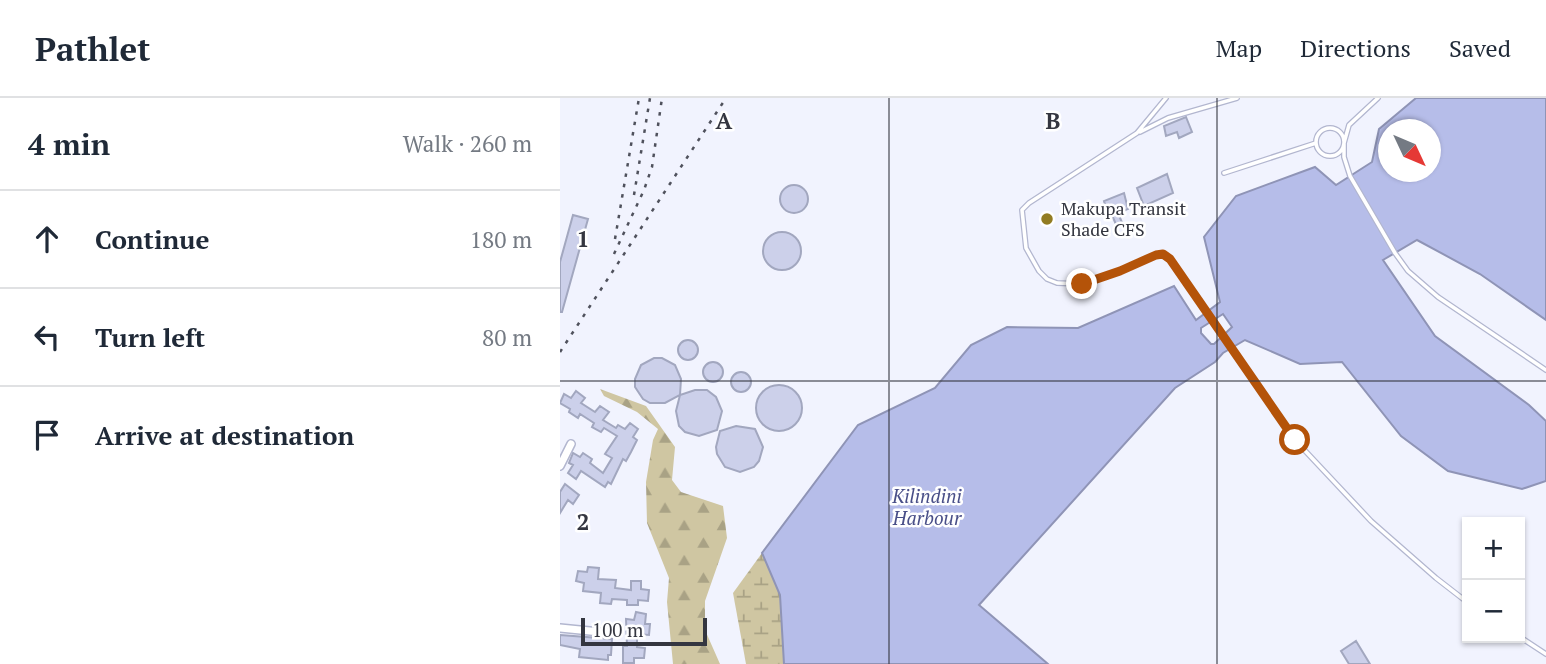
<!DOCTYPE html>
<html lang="en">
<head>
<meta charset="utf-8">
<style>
  :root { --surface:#fff; --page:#f2f2f3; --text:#1f2937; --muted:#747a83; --line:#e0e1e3 }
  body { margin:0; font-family:"PT Serif",serif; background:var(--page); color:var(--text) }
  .controls { position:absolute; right:21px; bottom:21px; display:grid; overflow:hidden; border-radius:0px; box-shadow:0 2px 5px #0004 }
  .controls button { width:63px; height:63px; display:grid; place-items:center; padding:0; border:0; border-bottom:2px solid var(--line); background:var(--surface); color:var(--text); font:35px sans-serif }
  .compass { position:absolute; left:818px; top:21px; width:63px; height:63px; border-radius:50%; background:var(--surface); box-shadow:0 2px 5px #0004; rotate:134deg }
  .scale { position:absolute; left:21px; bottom:18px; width:126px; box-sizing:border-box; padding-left:7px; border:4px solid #343640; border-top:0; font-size:19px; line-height:24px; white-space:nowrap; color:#343640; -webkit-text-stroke:5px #fff; paint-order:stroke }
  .stop { position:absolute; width:21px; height:21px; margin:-16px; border:5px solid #b45309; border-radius:50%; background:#fff }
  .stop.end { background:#b45309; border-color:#fff; box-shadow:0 2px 7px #0008 }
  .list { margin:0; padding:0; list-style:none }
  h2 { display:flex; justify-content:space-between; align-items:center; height:91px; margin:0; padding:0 28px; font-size:30px }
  h2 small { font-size:23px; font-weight:400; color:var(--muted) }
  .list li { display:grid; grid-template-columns:46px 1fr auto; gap:21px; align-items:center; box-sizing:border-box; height:98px; padding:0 28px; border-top:2px solid var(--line) }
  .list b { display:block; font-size:26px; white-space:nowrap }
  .list em { font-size:23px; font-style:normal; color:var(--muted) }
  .icon { flex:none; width:38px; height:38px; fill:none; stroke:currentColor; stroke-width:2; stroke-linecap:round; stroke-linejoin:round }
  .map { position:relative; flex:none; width:986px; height:566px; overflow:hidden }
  header { display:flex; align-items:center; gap:42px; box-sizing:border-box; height:98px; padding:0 35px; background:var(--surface); border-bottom:2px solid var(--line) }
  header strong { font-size:33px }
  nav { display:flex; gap:38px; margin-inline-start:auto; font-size:24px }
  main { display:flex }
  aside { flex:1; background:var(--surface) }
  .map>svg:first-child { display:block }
  .forest { fill:url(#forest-firs) }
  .wetland { fill:url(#wetland-marsh) }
  .water { fill:#b6bde9; stroke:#8f94b6; stroke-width:2; fill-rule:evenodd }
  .building { fill:#ccd0ea; stroke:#a2a7bf; stroke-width:2 }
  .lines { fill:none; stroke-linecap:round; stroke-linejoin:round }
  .service-casing { stroke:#b2b6cf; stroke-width:6 }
  .minor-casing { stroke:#b2b6cf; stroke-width:10 }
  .service { stroke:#fff; stroke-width:3.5 }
  .minor { stroke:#fff; stroke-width:7 }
  .rail { stroke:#4f515c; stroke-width:2.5; stroke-dasharray:3.5 7; stroke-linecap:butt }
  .route { stroke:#b45309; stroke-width:9 }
  .grid { fill:none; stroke:#343640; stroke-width:2; stroke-opacity:0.55 }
  .poi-dot { fill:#927c22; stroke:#fff; stroke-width:2.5 }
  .labels { text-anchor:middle; stroke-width:5; stroke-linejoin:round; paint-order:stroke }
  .poi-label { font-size:18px; fill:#343640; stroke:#fff; text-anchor:start }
  .water-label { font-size:19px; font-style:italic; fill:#494f88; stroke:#fff }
  .grid-label { font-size:23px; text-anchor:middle; font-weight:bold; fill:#343640; stroke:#fff; stroke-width:5; stroke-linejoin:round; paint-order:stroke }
</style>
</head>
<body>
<header>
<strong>Pathlet</strong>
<nav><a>Map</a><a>Directions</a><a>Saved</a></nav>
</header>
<main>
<aside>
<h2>4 min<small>Walk · 260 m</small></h2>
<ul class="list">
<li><svg class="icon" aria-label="ahead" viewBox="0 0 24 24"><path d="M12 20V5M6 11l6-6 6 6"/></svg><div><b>Continue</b></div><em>180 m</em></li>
<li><svg class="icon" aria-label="left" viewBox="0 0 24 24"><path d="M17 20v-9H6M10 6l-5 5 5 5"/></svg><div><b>Turn left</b></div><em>80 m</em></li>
<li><svg class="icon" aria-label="arrive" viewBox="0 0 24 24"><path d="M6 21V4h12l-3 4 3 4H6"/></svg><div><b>Arrive at destination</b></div></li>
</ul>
</aside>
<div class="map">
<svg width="986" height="566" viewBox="0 0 986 566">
  <defs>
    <pattern id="forest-firs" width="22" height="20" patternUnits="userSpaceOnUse" patternTransform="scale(1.75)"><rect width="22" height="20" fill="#cfc6a2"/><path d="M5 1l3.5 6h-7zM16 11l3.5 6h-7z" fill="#a9a285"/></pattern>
    <pattern id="wetland-marsh" width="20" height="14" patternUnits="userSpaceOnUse" patternTransform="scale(1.75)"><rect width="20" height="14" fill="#cfc6a2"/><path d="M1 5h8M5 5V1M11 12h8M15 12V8" fill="none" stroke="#a9a285"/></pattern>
  </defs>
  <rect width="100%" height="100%" fill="#f1f3fe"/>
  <!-- forest -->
  <path class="forest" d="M40,291L86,308L115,349L112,382L121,394L163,408L167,440L145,503V532L160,566H113L107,504L109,480L87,425L86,384L93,342L98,331L77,314L44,298Z"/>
  <!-- wetland -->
  <path class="wetland" d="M202,455L220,497L224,566H186L173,495Z"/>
  <!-- water -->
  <path class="water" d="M856,0H986V222L920,176L857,142L823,162L875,238L969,307L986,323V383L962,391L888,373L841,338L782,264L740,266L685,242L663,255L655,264L615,290L419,507L488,566H224L220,497L202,455L298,327L375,290L411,247L447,229L518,230L614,188L636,222L660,204L644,139L676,98L755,69L776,87L812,64L819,31ZM828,32H870V74H828ZM663,216L672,229L654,246H651L641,235V230Z"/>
  <!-- building -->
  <path class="building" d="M626,19L632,34L619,40L617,34L606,38L604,28Z
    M607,76L613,95L584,108L577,90Z
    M220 101a14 14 0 1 1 28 0a14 14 0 1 1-28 0Z
    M564,95L568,111L558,115L563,127L557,129L552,117L548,118L544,103Z
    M13,117L28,121L2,214H0V164Z
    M203 153a19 19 0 1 1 38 0a19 19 0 1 1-38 0Z
    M118 252a10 10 0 1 1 20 0a10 10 0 1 1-20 0Z
    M94,260H102L115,267L121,281L120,297L105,305H90L83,301L75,289V281L81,267Z
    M143 274a10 10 0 1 1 20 0a10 10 0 1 1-20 0Z
    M171 284a10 10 0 1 1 20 0a10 10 0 1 1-20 0Z
    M196 310a23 23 0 1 1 46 0a23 23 0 1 1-46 0Z
    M135,292H147L156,299L162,313L157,332L139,338L125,334L119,328L116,313L120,297Z
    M16,293L25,300L21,305L35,314L40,308L49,314L43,322L56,330L58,327L65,331L70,325L78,331L73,339L77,342L71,354L66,363L63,361L51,386L48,384L45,389L21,373L16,381L8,375L13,367L9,365L13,355L20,359L23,355L32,361L30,365L43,375L52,360L45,356L57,338L44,330L41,334L32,329L34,325L20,316L18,320L9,314L10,311L0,305L4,296L11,300Z
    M176,328L195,331L203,349L199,363L194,369L180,374L165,369L157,356L156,349L160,333Z
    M5,386L19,397L13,406L8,402L0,415V394Z
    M28,469L39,470L38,481L56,482L55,490L71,492V483H81V491L89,492L88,503L78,502V507H67V502L52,501L51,506L40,505L41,495L23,493L24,485L16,483L18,473L27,474Z
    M76,514L86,516L85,526H90L89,537L77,536V549L85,550L84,560H74V565H63V548H67L66,521L74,522Z
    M0,537L52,541L51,557H48V562L19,559L20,551L0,547Z
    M796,543L810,566H789L781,553Z"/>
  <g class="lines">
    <!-- service casing -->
    <g class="service-casing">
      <path id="service" d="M606,0L577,35L469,105L462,112L466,150L479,173L487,181L497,185L522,186L560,173L596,157L603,156L609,161L735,342L811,423L876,480L907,504
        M818,0L789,27L784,45V59L790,78L835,155L848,173L878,199L986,272
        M756 44a14 14 0 1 1 28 0a14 14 0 1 1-28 0Z
        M580,34L608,20L677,0
        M664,75L756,45
        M960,539L986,556"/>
    </g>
    <!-- minor casing -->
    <g class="minor-casing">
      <path id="minor" d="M0,368L11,346
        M0,530L50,535"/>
    </g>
    <!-- service -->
    <use href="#service" class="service"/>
    <!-- minor -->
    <use href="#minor" class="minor"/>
    <!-- rail -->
    <path class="rail" d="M74,97L90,0
      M55,141L79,0
      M54,156L84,92L92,69L102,0
      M0,254L166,0"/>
  </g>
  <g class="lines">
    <!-- route -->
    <path class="route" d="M522,186L560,173L596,157L603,156L610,161L735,342"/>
  </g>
  <!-- grid -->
  <path class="grid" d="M329,0V566M657,0V566M0,283H986"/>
  <!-- markers -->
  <circle class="poi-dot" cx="487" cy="121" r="7"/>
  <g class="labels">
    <!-- poi labels -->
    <g class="poi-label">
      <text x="501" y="117">Makupa Transit<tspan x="501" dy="21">Shade CFS</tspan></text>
    </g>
    <!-- water labels -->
    <g class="water-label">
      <text x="367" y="405">Kilindini<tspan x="367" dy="22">Harbour</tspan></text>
    </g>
  </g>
  <g class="grid-label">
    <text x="164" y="31">A</text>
    <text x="493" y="31">B</text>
    <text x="23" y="149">1</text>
    <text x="23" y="432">2</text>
  </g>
</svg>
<div class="controls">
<button>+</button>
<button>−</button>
</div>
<svg class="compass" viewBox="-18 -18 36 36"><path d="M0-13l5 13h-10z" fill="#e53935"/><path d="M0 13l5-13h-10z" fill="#747a83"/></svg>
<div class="scale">100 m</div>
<div class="stop" style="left:735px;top:342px"></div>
<div class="stop end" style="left:522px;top:186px"></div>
</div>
</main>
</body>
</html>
